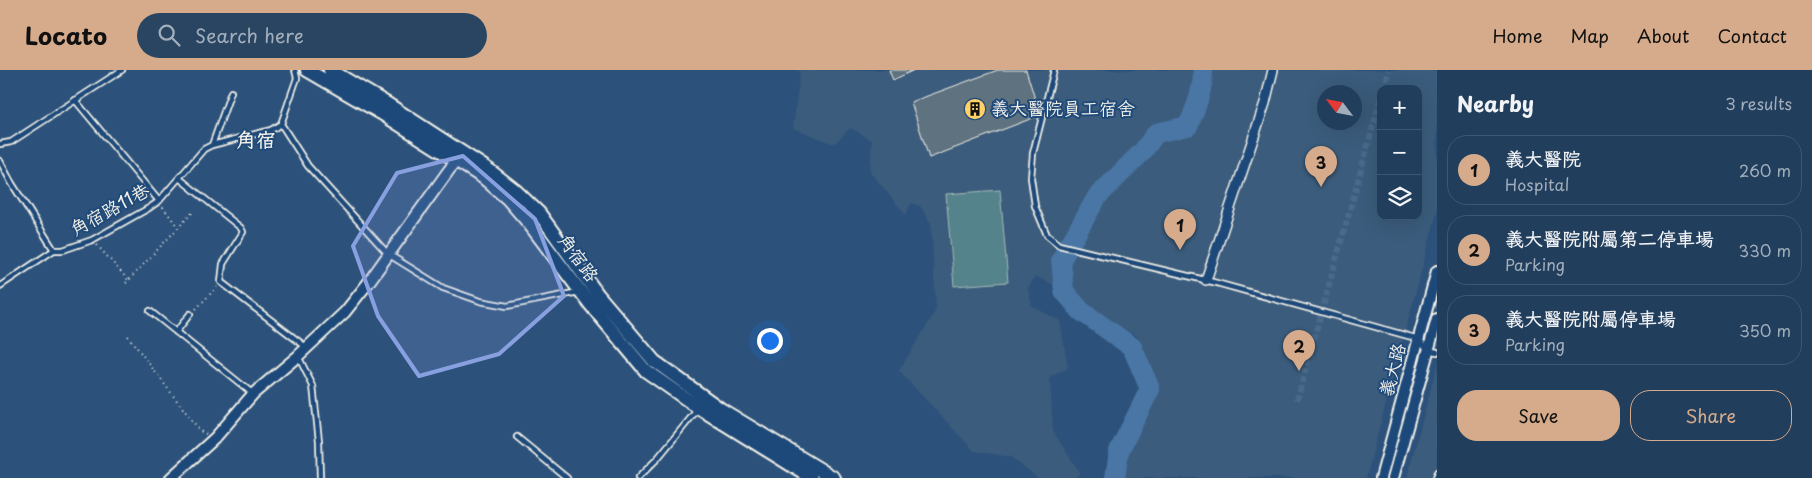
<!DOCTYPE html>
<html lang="en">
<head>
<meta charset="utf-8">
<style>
  :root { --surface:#213e5c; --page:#294562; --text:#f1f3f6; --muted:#a2aebb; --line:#3e5772; --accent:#d6ab8b }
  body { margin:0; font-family:"Playpen Sans","LXGW WenKai TC",sans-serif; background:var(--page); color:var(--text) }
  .controls { position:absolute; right:15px; top:15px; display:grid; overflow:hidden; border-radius:10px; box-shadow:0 5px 20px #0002 }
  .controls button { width:45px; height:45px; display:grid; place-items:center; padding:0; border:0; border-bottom:1px solid var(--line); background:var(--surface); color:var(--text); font:25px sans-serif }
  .compass { position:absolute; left:1317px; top:15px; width:45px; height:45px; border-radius:50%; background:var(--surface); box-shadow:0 5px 20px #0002; rotate:302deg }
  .you { position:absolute; left:769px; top:270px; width:18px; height:18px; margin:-12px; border:4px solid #fff; border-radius:50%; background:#1a73e8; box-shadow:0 0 0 8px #1a73e833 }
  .badge { display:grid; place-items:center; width:32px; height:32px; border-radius:50%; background:var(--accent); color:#111; font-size:16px; font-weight:700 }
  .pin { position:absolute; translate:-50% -41px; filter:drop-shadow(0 1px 2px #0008) }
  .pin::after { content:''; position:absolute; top:26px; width:18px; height:15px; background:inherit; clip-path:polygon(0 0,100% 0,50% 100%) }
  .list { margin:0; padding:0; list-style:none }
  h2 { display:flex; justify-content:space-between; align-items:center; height:65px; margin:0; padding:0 20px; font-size:21px }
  h2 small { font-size:16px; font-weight:400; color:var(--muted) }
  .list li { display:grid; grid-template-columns:32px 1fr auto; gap:15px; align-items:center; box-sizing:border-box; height:70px; margin:0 10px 10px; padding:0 10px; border:1px solid var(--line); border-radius:20px }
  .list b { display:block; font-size:19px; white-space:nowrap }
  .list p { margin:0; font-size:16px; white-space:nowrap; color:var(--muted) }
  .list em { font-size:16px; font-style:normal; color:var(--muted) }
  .actions { display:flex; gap:10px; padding:15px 20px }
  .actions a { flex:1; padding:11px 0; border:1px solid var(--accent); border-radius:20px; text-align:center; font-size:18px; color:var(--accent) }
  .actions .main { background:var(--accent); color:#111 }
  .icon { flex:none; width:28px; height:28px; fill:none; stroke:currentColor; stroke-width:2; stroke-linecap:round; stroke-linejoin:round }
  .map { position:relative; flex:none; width:1437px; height:408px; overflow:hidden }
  header { display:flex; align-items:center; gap:30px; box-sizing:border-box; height:70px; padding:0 25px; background:var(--accent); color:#111 }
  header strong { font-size:24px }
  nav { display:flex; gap:28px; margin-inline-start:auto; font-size:18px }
  .search { width:350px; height:45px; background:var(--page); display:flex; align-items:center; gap:12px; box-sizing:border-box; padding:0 18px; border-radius:28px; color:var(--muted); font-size:19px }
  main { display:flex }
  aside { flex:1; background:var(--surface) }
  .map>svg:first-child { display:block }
  .built { fill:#3b5c7c; fill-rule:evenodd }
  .green { fill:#55838c; stroke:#a4baba }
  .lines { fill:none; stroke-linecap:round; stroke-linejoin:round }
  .river { stroke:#4876a4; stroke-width:20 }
  .building { fill:#5f7280; stroke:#f4f1e8 }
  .pedestrian-tunnel { stroke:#4a6a8b; stroke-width:6; stroke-dasharray:6 3; stroke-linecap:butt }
  .service-casing { stroke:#f4f1e8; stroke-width:8 }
  .minor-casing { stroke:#f4f1e8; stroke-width:12 }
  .tertiary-casing { stroke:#f4f1e8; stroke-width:14 }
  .secondary-casing { stroke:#f4f1e8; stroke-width:16 }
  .path { stroke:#f4f1e8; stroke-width:2; stroke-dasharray:1 4; stroke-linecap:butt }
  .service { stroke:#1f4a7a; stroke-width:4.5 }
  .minor { stroke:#1f4a7a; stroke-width:9 }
  .tertiary { stroke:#1f4a7a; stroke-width:10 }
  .secondary { stroke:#1f4a7a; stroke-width:12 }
  .marked { fill:#88a0e0; fill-opacity:0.2; stroke:#88a0e0; stroke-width:4; stroke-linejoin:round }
  .labels { text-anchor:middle; stroke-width:4; stroke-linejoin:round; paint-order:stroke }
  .poi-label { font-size:18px; fill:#f4f1e8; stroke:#1f4a7a; text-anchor:start }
  .street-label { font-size:18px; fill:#f4f1e8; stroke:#1f4a7a }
  .quarter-label { font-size:20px; font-weight:bold; fill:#f4f1e8; stroke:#1f4a7a }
</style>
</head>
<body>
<header>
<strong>Locato</strong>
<div class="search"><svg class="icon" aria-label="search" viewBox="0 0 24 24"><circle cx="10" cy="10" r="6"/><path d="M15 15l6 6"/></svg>Search here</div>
<nav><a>Home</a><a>Map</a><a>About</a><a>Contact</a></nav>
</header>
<main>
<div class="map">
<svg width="1437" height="408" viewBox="0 0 1437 408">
  <rect width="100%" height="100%" fill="#2c527b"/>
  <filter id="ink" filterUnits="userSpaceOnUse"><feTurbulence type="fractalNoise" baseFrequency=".02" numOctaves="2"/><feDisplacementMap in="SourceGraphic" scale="10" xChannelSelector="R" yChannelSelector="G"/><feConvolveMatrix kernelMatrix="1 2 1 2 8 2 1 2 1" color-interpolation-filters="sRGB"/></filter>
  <g filter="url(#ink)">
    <!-- built -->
    <path class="built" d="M798,0H1437V142L1366,408H1122L1127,386L1157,324L1137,266L1095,243L1078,226L1035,206L1028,219L1032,236L1060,251L1068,298L1050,307L1053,361L1080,403L1074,408H1038L1011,387L974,381L899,301L936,240L931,153L920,136L911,133L906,145L870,102L872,70L850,58L834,74L793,58L800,2ZM1381,19H1418V146H1381ZM1324,22H1354V52H1324Z
      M1437,295V408H1407Z"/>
    <!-- green -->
    <path class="green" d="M1000,120L1008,212L954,216L946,124Z"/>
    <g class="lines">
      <!-- river -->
      <path class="river" d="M1115,408L1119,381L1150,319L1132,277L1081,241L1064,221L1061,190L1097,127L1143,81L1156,63L1188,56C1196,38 1203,20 1203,0"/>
    </g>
    <!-- building -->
    <path class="building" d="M889,0H914L893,10Z
      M998,0H1026L1039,42L1038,46L929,88L911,32Z"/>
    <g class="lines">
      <!-- pedestrian-tunnel -->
      <path class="pedestrian-tunnel" d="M1384,19L1389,0
        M1297,330L1381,28"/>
      <!-- service casing -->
      <g class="service-casing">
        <path id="service" d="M1054,0L1033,83L1031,108L1035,136L1047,165L1059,175L1213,212L1419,269L1428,280L1437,282
          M75,30L159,131
          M281,54L308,96L388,184L443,218L480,231L507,236L579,222
          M0,74L11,72L122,0
          M212,75L231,22
          M0,91L11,112L54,180
          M179,108L241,158L243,162L223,194L221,212L306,277
          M0,216L54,180H63L92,170L149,138L159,131L204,79L212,75L271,60L281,54L297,8L295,0
          M150,241L252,323
          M176,262L190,244
          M298,286L313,316L319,371L320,408
          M517,367L567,408
          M638,408L657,389L698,339
          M1435,408L1437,403"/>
      </g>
      <!-- minor casing -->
      <g class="minor-casing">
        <path id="minor" d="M1206,210L1265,33L1273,0"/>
      </g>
      <!-- tertiary casing -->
      <g class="tertiary-casing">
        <path id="tertiary" d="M171,408L215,368L253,324L298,286L345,242L368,213L449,100L462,85
          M1381,408L1437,201
          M1393,408L1437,249"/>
      </g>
      <!-- secondary casing -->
      <g class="secondary-casing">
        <path id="secondary" d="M307,0L381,43L484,108L508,129L528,152L590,234L646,301L699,338L812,408
          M330,0L389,35L489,100L515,120L539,143L598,225L654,291L722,340L834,408"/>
      </g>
      <!-- path -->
      <path class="path" d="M163,137L178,157
        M97,175L129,211
        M126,213L193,142
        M196,239L217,217
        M128,266L200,361L206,364"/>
      <!-- service -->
      <use href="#service" class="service"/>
      <!-- minor -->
      <use href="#minor" class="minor"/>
      <!-- tertiary -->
      <use href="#tertiary" class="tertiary"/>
      <!-- secondary -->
      <use href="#secondary" class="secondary"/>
    </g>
  </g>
  <!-- marked area -->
  <path class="marked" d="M463,86L535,149L564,226L499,284L419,306L378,246L353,176L397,103Z"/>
  <!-- icons -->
  <defs>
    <g id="building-disc" transform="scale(1.125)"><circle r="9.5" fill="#ffd166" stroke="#1f4a7a"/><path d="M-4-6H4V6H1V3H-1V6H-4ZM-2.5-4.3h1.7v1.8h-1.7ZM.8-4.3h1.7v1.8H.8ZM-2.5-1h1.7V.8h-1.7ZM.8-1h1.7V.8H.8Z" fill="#111"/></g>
  </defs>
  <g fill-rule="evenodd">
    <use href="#building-disc" x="975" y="39"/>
  </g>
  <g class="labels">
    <!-- poi labels -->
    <g class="poi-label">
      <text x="991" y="45">義大醫院員工宿舍</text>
    </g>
    <!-- street labels -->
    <g class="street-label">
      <text transform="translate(110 140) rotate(-29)" y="6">角宿路11巷</text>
      <text transform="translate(578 188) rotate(54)" y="6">角宿路</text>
      <text transform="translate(1393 300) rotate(-75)" y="6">義大路</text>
    </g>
    <!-- quarter labels -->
    <g class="quarter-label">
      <text x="256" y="77">角宿</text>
    </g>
  </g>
</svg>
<div class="controls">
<button>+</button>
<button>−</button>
<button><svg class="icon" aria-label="layers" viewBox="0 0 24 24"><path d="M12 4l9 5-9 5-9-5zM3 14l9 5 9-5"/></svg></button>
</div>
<svg class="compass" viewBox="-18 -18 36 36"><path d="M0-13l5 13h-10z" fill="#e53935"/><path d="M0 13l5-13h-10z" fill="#a2aebb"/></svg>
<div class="you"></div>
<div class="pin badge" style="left:1180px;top:180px">1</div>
<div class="pin badge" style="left:1299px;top:301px">2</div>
<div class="pin badge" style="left:1321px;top:117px">3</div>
</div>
<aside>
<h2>Nearby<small>3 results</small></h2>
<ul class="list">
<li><span class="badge">1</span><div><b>義大醫院</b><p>Hospital</p></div><em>260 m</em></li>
<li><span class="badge">2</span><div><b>義大醫院附屬第二停車場</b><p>Parking</p></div><em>330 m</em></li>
<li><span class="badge">3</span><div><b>義大醫院附屬停車場</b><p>Parking</p></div><em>350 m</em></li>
</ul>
<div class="actions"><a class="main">Save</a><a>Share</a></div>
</aside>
</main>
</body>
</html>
